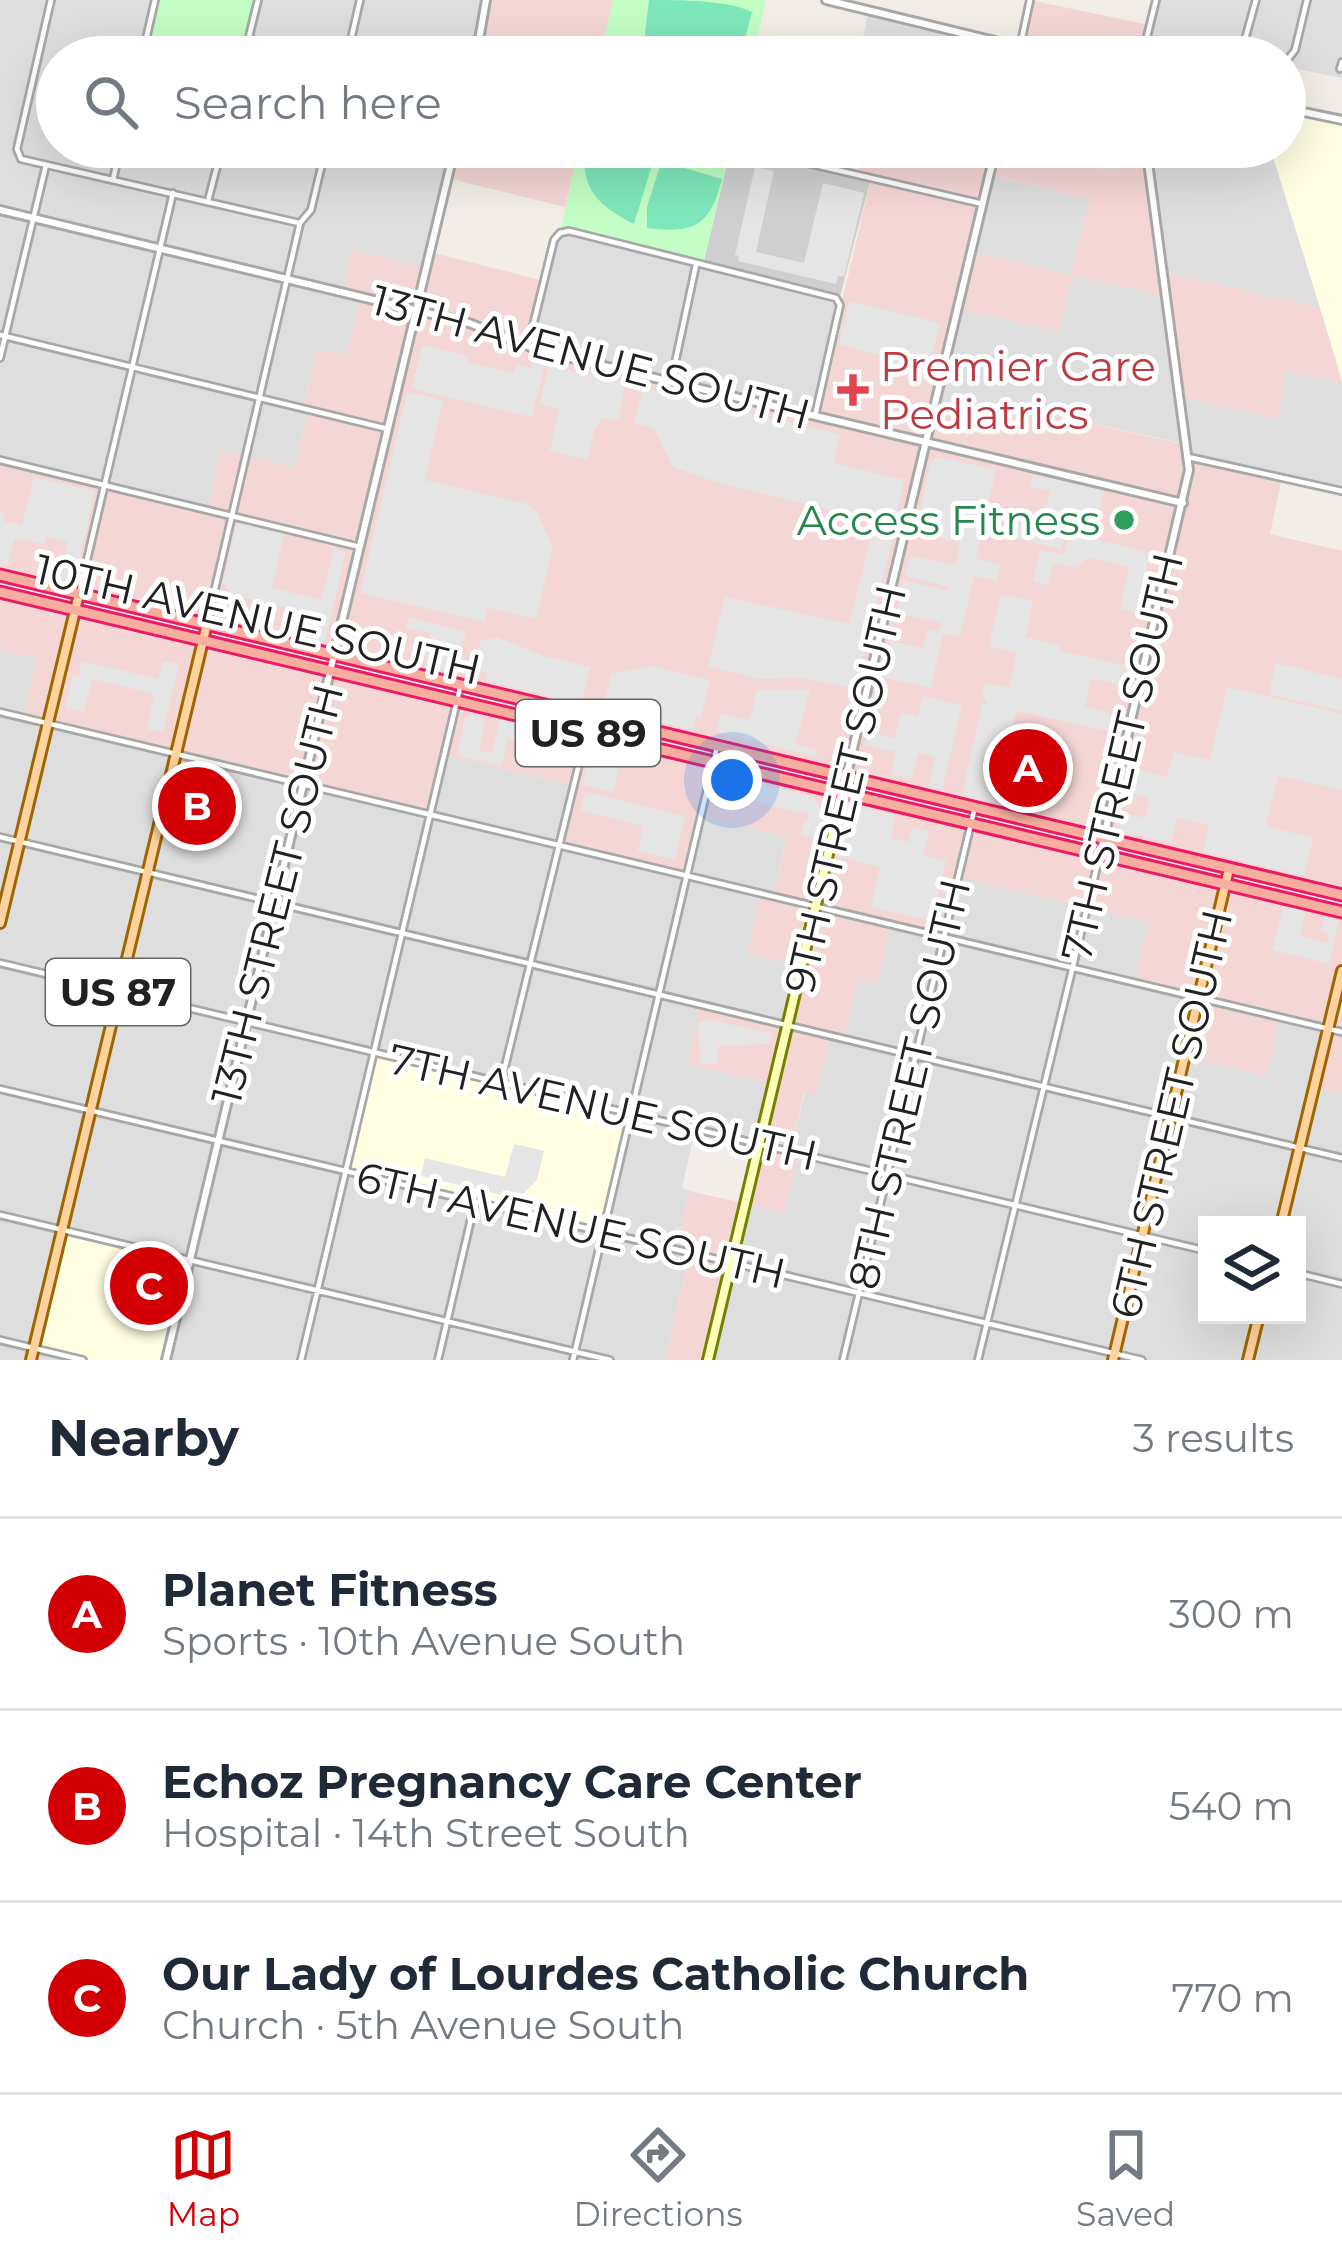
<!DOCTYPE html>
<html lang="en">
<head>
<meta charset="utf-8">
<style>
  :root { --surface:#fff; --page:#f2f2f3; --text:#1f2937; --muted:#747a83; --line:#e0e1e3; --accent:#d20005 }
  body { margin:0; font-family:Montserrat,sans-serif; background:var(--page); color:var(--text) }
  .controls { position:absolute; right:36px; bottom:36px; display:grid; overflow:hidden; border-radius:0px; box-shadow:0 12px 48px #0002 }
  .controls button { width:108px; height:108px; display:grid; place-items:center; padding:0; border:0; border-bottom:3px solid var(--line); background:var(--surface); color:var(--text); font:60px sans-serif }
  .you { position:absolute; left:732px; top:780px; width:42px; height:42px; margin:-30px; border:9px solid #fff; border-radius:50%; background:#1a73e8; box-shadow:0 0 0 18px #1a73e833 }
  .badge { display:grid; place-items:center; width:78px; height:78px; border-radius:50%; background:var(--accent); color:#fff; font-size:39px; font-weight:700 }
  .pin { position:absolute; translate:-50% -50%; border:6px solid #fff; box-shadow:0 3px 12px #0006 }
  .list { margin:0; padding:0; list-style:none }
  h2 { display:flex; justify-content:space-between; align-items:center; height:156px; margin:0; padding:0 48px; font-size:51px }
  h2 small { font-size:39px; font-weight:400; color:var(--muted) }
  .list li { display:grid; grid-template-columns:78px 1fr auto; gap:36px; align-items:center; box-sizing:border-box; height:192px; padding:0 48px; border-top:3px solid var(--line) }
  .list b { display:block; font-size:45px; white-space:nowrap }
  .list p { margin:0; font-size:39px; white-space:nowrap; color:var(--muted) }
  .list em { font-size:39px; font-style:normal; color:var(--muted) }
  .icon { flex:none; width:66px; height:66px; fill:none; stroke:currentColor; stroke-width:2; stroke-linecap:round; stroke-linejoin:round }
  .map { position:relative; flex:none; width:1342px; height:1360px; overflow:hidden }
  .search { position:absolute; background:var(--surface); box-shadow:0 12px 48px #0002; left:36px; right:36px; top:36px; height:132px; display:flex; align-items:center; gap:30px; box-sizing:border-box; padding:0 42px; border-radius:66px; color:var(--muted); font-size:45px }
  .sheet { height:732px; background:var(--surface) }
  nav { display:flex; justify-content:space-around; align-items:center; box-sizing:border-box; height:168px; border-top:3px solid var(--line); background:var(--surface); font-size:33px; color:var(--muted) }
  nav a { display:grid; justify-items:center; gap:6px }
  nav .on { color:var(--accent) }
  .map>svg:first-child { display:block }
  .residential { fill:#dfdede; fill-rule:evenodd }
  .commercial { fill:#f4d6d5; fill-rule:evenodd }
  .education { fill:#fffee3 }
  .religious { fill:#cfcfcf }
  .park { fill:#c2fec5 }
  .pitch { fill:#7fe7bc }
  .parking { fill:#e5e5e5 }
  .lines { fill:none; stroke-linecap:round; stroke-linejoin:round }
  .minor-casing { stroke:#a8a8a8; stroke-width:10 }
  .tertiary-casing { stroke:#a8a8a8; stroke-width:12 }
  .secondary-casing { stroke:#758000; stroke-width:14 }
  .primary-casing { stroke:#9e6600; stroke-width:14 }
  .trunk-casing { stroke:#eb1966; stroke-width:15 }
  .minor { stroke:#fff; stroke-width:4.5 }
  .tertiary { stroke:#fff; stroke-width:6 }
  .secondary { stroke:#fdffb8; stroke-width:8 }
  .primary { stroke:#ffd39f; stroke-width:8 }
  .trunk { stroke:#f7ae9e; stroke-width:9 }
  .health-dot { fill:#e0444e; stroke:#fff; stroke-width:4.5 }
  .leisure-dot { fill:#2e9e5b; stroke:#fff; stroke-width:4.5 }
  .labels { text-anchor:middle; stroke-width:10; stroke-linejoin:round; paint-order:stroke }
  .shield { fill:#fff; stroke:#646464; stroke-width:3 }
  .shield-label { font-size:39px; font-weight:bold; fill:#212121 }
  .street-label { font-size:42px; fill:#212121; stroke:#fff }
  .health-label { font-size:42px; fill:#be3a42; stroke:#fff; text-anchor:start }
  .leisure-label { font-size:42px; fill:#27864d; stroke:#fff; text-anchor:end }
</style>
</head>
<body>
<div class="map">
<svg width="1342" height="1360" viewBox="0 0 1342 1360">
  <rect width="100%" height="100%" fill="#f2eee7"/>
  <!-- residential -->
  <path class="residential" d="M0,0H486L476,57H57V147H455L426,268L353,250L361,297L347,356L317,350L303,407L308,409L295,468L208,510L0,460Z
    M1156,0H1342V78L1296,69L1285,108V57H1225L1146,39Z
    M869,10L1020,47L1017,57H859Z
    M1102,147H1270L1320,308L1163,272L1147,161L1107,170L1098,167Z
    M989,175L1090,199L1166,297L1276,419L1287,371L1342,383V491L1188,457L1185,444L1041,412L1037,423L980,408L976,423L933,412L958,308L1059,330L1071,275L971,252Z
    M569,231L839,300L815,416L528,346L554,240L560,233Z
    M0,649L38,659L176,754L217,827L232,767L445,755L787,836L773,896L803,967L760,1145L695,1130L682,1188L690,1191L676,1249L690,1253L665,1360H0Z
    M958,876L1150,922L1280,1017L1327,1028L1313,1087L1342,1094V1360H708L747,1204L784,1212L790,1152L805,1092L816,1093L830,1036L844,1038L858,980L877,984L891,924ZM1207,1225H1297V1315H1207Z"/>
  <!-- commercial -->
  <path class="commercial" d="M486,0H613L600,57H476Z
    M1030,0L1149,25L1142,57H1017Z
    M455,147H579L565,207L447,178Z
    M864,147H1102L1098,168L1107,170L1148,161L1163,272L1320,308L1342,383L1287,371L1277,419L1180,397L1166,297L1072,275L1059,331L958,309L933,412L975,422L979,408L1036,422L1040,412L1186,445L1188,457L1282,478L1270,534L1342,551V895L0,575V460L208,509L221,450L295,468L308,410L303,408L317,349L347,355L361,297L342,292L352,250L425,267L430,252L544,281L528,346L815,415L871,179L857,174ZM990,175L1090,199L1071,275L972,252Z
    M0,592L1342,912V1094L1312,1087L1324,1028L1280,1017L1266,1076L1185,1056L1199,998L1135,982L1149,922L958,877L944,937L891,925L877,984L858,980L844,1039L830,1036L816,1094L804,1092L790,1151L798,1153L784,1213L748,1204L708,1360H665L690,1254L676,1250L690,1191L738,1202L752,1143L760,1144L774,1084L688,1064L701,1005L788,1026L803,967L747,953L761,894L773,896L787,837L702,816L687,877L558,846L572,785L446,755L431,815L233,768L217,827L163,814L176,755L24,718L37,659L0,649Z"/>
  <!-- education -->
  <path class="education" d="M1285,108L1342,120V378L1270,147H1285Z
    M374,1053L631,1113L604,1231L346,1171Z
    M62,1231L189,1261L166,1360H83L34,1348Z"/>
  <!-- religious -->
  <path class="religious" d="M731,147L871,178L839,300L703,265Z"/>
  <!-- park -->
  <path class="park" d="M155,0H258L244,57H142Z
    M613,0H766L753,57H600Z
    M579,147H731L703,265L569,231L560,233Z"/>
  <!-- pitch -->
  <path class="pitch" d="M649,0C680,0 728,0 752,12L740,57H649L645,33Z
    M586,147H614L651,158L652,165L634,224C599,206 579,189 586,147Z
    M667,163L722,179C710,225 696,234 647,228V207L660,166Z"/>
  <!-- parking -->
  <path class="parking" d="M755,167L774,171L756,252L804,263L823,183L864,193L844,277L838,276L836,284L738,261L739,256L735,255Z
    M849,301L940,323L926,380L879,369L881,355L839,345Z
    M422,345L468,356V362L513,373L516,365L530,368L533,361L545,364L532,417L412,389Z
    M549,365L624,383L619,421L602,418L595,429L587,460L550,451L559,409L539,404Z
    M643,388L840,434L834,463L904,480L894,526L712,481L673,467L654,429L634,423Z
    M407,392L443,400L425,480L527,504L538,514L553,547L536,619L488,608L484,622L360,593Z
    M939,457L996,470L976,558L1001,565L997,581L974,576L960,637L943,634L931,688L882,677L890,641L922,648L928,629L939,631L941,623L897,613L904,580L948,591L950,587L905,576L910,556L956,565L960,543L915,532L931,460Z
    M1033,474L1104,491L1094,532L1067,526L1061,549L1012,537L1017,519L1042,524L1050,492L1030,486Z
    M34,477L95,491L75,580L70,584L60,582L68,542L46,537L44,544L14,538L7,566L0,564V513L4,514L3,521L22,525Z
    M240,523L284,534L272,588L321,600L334,549L346,552L325,641L321,644L281,634L288,608L270,603L264,628L250,625L256,601L232,595L223,583L235,527Z
    M872,532L893,537L855,689L803,678L758,679L708,666L725,597L849,624Z
    M1069,533L1151,553L1136,613L1120,609L1129,567L1089,557L1076,568L1053,563L1048,585L1033,581L1040,550L1064,555Z
    M1008,595L1033,601L1026,637L1060,645L1059,651L1133,667L1129,686L1091,679L1085,707L1116,715L1113,732L1016,711L995,803L962,796L982,704H987L982,696L985,683L1009,688L1017,653L989,646L1000,597Z
    M408,617L466,632L457,668L452,667L450,672L428,667L425,660L431,634L406,628Z
    M497,637L544,656L590,667L583,698L578,697L576,702L486,681L487,674L473,670L481,641Z
    M82,661L158,679L163,661L179,664L163,732L147,729L154,694L92,679L84,712L65,708L73,675H79Z
    M1276,663L1342,679V711L1269,694Z
    M651,666L710,680L701,718L696,717L693,730L608,710L609,705L604,704L611,674Z
    M1227,687L1342,714V790L1278,776L1266,826L1313,838L1304,876L1203,852L1209,825L1177,818L1171,843L1118,831L1123,813L1145,818L1149,799L1126,792L1132,768L1167,777L1174,752L1210,760Z
    M757,690H810L795,744L817,750L815,757L716,732L721,714L750,720Z
    M923,696L962,705L942,790L929,786L935,757L918,753L912,779L891,774L896,752L865,745L868,732L895,738L901,713L918,716Z
    M472,714L485,721L479,751L492,753L500,718L543,728L539,745L508,738L502,766L457,755L465,718Z
    M593,741L624,748L613,792L582,785Z
    M720,773L813,797L823,812L817,839L801,835L804,821L810,817L806,810L800,813L752,800L753,795L717,786Z
    M585,792L685,816L675,860L638,851L643,826L580,811Z
    M861,807L895,815L891,838L908,842L912,827L929,831L923,855L946,861L932,921L871,907L880,867L839,857L849,815Z
    M1284,904L1306,909L1300,936L1327,943L1329,933L1321,931L1325,917L1339,921L1329,964L1272,950Z
    M708,1019L772,1034L770,1044L718,1046V1064H700L698,1023Z
    M514,1144L544,1151L537,1180L518,1199L421,1176L425,1158L505,1177Z"/>
  <g class="lines">
    <!-- minor casing -->
    <g class="minor-casing">
      <path id="minor" d="M51,0L17,149L21,159L299,223
        M1020,47L1030,0
        M142,57L155,0
        M244,57L258,0
        M347,57L360,0
        M1142,57L1156,0
        M1240,57L1256,0
        M1285,63L1295,50L1307,0
        M1340,69L1342,62
        M759,152L983,204
        M113,180L120,147
        M208,201L222,147
        M0,335L388,429
        M528,346L554,240L560,233L569,231L836,298L840,305L815,416
        M0,358L46,165
        M671,382L696,265
        M1188,457L1342,491
        M0,460L360,547
        M79,594L173,193
        M207,623L300,223L311,210L326,147
        M0,712L1342,1032
        M0,837L1342,1158
        M0,963L1207,1251
        M501,1083L591,715
        M0,1089L1142,1360
        M0,1215L610,1360
        M1297,1273L1342,1284
        M0,1340L83,1360
        M301,1360L460,688
        M438,1360L475,1202
        M573,1360L717,747
        M843,1360L974,811
        M978,1360L1099,858"/>
    </g>
    <!-- tertiary casing -->
    <g class="tertiary-casing">
      <path id="tertiary" d="M826,0L1061,57
        M476,57L486,0
        M1285,108L1342,120
        M0,210L469,323L541,351L1183,503
        M846,778L996,147
        M1100,854L1189,470L1146,147
        M166,1360L455,147"/>
    </g>
    <!-- secondary casing -->
    <g class="secondary-casing">
      <path id="secondary" d="M708,1360L846,778"/>
    </g>
    <!-- primary casing -->
    <g class="primary-casing">
      <path id="primary" d="M0,923L79,594
        M1281,1225L1342,971
        M31,1360L207,624
        M1113,1360L1229,869
        M1248,1360L1259,1315"/>
    </g>
    <!-- trunk casing -->
    <g class="trunk-casing">
      <path id="trunk" d="M0,575L1342,895
        M0,592L1342,912"/>
    </g>
    <!-- minor -->
    <use href="#minor" class="minor"/>
    <!-- tertiary -->
    <use href="#tertiary" class="tertiary"/>
    <!-- secondary -->
    <use href="#secondary" class="secondary"/>
    <!-- primary -->
    <use href="#primary" class="primary"/>
    <!-- trunk -->
    <use href="#trunk" class="trunk"/>
  </g>
  <!-- markers -->
  <path class="health-dot" d="M847 372h12v12h12v12h-12v12h-12v-12h-12v-12h12z"/>
  <circle class="leisure-dot" cx="1124" cy="520" r="12"/>
  <g class="labels">
    <!-- shield labels -->
    <g class="shield">
      <rect x="516" y="700" width="144" height="66" rx="9"/>
      <rect x="46" y="959" width="144" height="66" rx="9"/>
    </g>
    <g class="shield-label">
      <text x="588" y="747">US 89</text>
      <text x="118" y="1006">US 87</text>
    </g>
    <!-- street labels -->
    <g class="street-label">
      <text transform="translate(591 357) rotate(15)" y="15">13TH AVENUE SOUTH</text>
      <text transform="translate(258 619) rotate(13)" y="15">10TH AVENUE SOUTH</text>
      <text transform="translate(1122 757) rotate(-77)" y="15">7TH STREET SOUTH</text>
      <text transform="translate(845 789) rotate(-77)" y="15">9TH STREET SOUTH</text>
      <text transform="translate(277 894) rotate(-76)" y="15">13TH STREET SOUTH</text>
      <text transform="translate(909 1084) rotate(-77)" y="15">8TH STREET SOUTH</text>
      <text transform="translate(603 1107) rotate(13)" y="15">7TH AVENUE SOUTH</text>
      <text transform="translate(1171 1114) rotate(-77)" y="15">6TH STREET SOUTH</text>
      <text transform="translate(571 1225) rotate(13)" y="15">6TH AVENUE SOUTH</text>
    </g>
    <!-- health labels -->
    <g class="health-label">
      <text x="880" y="381">Premier Care<tspan x="880" dy="48">Pediatrics</tspan></text>
    </g>
    <!-- leisure labels -->
    <g class="leisure-label">
      <text x="1100" y="535">Access Fitness</text>
    </g>
  </g>
</svg>
<div class="controls">
<button><svg class="icon" aria-label="layers" viewBox="0 0 24 24"><path d="M12 4l9 5-9 5-9-5zM3 14l9 5 9-5"/></svg></button>
</div>
<div class="you"></div>
<div class="pin badge" style="left:1028px;top:768px">A</div>
<div class="pin badge" style="left:197px;top:806px">B</div>
<div class="pin badge" style="left:149px;top:1286px">C</div>
<div class="search"><svg class="icon" aria-label="search" viewBox="0 0 24 24"><circle cx="10" cy="10" r="6"/><path d="M15 15l6 6"/></svg>Search here</div>
</div>
<section class="sheet">
<h2>Nearby<small>3 results</small></h2>
<ul class="list">
<li><span class="badge">A</span><div><b>Planet Fitness</b><p>Sports · 10th Avenue South</p></div><em>300 m</em></li>
<li><span class="badge">B</span><div><b>Echoz Pregnancy Care Center</b><p>Hospital · 14th Street South</p></div><em>540 m</em></li>
<li><span class="badge">C</span><div><b>Our Lady of Lourdes Catholic Church</b><p>Church · 5th Avenue South</p></div><em>770 m</em></li>
</ul>
</section>
<nav>
<a class="on"><svg class="icon" aria-label="map" viewBox="0 0 24 24"><path d="M3 6l6-2 6 2 6-2v14l-6 2-6-2-6 2zM9 4v14M15 6v14"/></svg>Map</a>
<a><svg class="icon" aria-label="directions" viewBox="0 0 24 24"><path d="M12 3l9 9-9 9-9-9zM9 14v-3h6M13 9l2 2-2 2"/></svg>Directions</a>
<a><svg class="icon" aria-label="saved" viewBox="0 0 24 24"><path d="M7 4h10v16l-5-4-5 4z"/></svg>Saved</a>
</nav>
</body>
</html>
